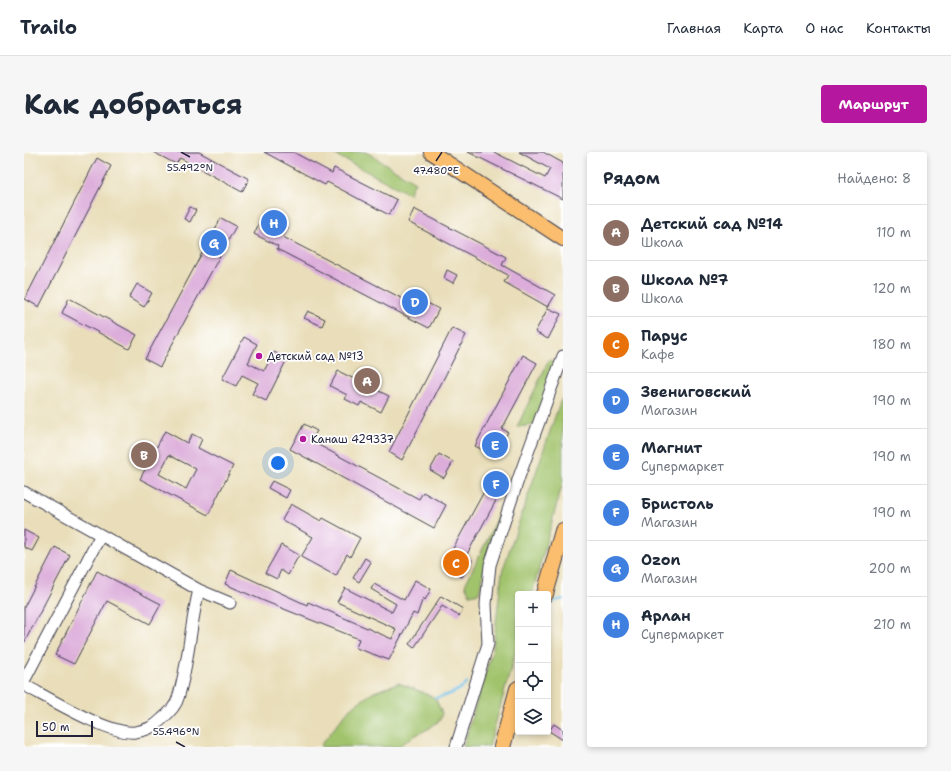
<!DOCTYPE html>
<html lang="ru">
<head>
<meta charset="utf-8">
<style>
  :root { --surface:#fff; --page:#f6f6f7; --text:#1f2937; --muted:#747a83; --line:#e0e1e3; --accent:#b5179e }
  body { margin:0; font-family:"Shantell Sans",sans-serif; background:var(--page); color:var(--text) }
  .controls { position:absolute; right:12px; bottom:12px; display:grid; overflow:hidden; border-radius:4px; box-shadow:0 2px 6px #0003 }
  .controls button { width:36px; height:36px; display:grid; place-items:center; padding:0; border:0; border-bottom:1px solid var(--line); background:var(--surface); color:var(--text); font:20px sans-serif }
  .scale { position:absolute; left:12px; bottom:10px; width:57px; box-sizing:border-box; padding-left:4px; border:2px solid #22223b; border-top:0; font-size:11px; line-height:14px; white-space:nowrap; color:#22223b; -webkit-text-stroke:3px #fff; paint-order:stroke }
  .you { position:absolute; left:254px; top:311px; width:14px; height:14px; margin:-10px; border:3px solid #fff; border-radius:50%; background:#1a73e8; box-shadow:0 0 0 6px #1a73e833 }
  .badge { display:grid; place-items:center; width:26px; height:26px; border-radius:50%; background:var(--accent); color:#fff; font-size:13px; font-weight:700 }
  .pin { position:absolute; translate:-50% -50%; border:2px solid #fff; box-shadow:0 1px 4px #0006 }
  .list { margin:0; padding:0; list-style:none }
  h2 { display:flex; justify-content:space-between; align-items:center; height:52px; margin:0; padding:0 16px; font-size:17px }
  h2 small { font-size:13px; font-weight:400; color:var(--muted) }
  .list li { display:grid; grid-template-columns:26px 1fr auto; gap:12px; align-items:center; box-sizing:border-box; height:56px; padding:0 16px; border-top:1px solid var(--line) }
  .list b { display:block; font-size:15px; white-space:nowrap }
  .list p { margin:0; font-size:13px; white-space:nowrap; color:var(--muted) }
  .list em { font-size:13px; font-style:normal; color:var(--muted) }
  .icon { flex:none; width:22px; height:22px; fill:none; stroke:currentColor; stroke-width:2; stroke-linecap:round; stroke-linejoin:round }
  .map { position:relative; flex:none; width:539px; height:595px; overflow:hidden; border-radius:4px }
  header { display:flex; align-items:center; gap:24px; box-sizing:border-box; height:56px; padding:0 20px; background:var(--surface); border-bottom:1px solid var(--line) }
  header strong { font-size:19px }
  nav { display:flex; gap:22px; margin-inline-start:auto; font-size:14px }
  .intro { display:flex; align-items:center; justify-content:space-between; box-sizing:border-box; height:96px; padding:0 24px }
  h1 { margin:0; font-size:28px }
  .button { padding:10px 18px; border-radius:4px; background:var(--accent); color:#fff; font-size:14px; font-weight:700 }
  main { display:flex; gap:24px; padding:0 24px }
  aside { flex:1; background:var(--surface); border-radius:4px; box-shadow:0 2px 6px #0003 }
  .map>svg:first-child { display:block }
  .green { fill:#a1c36c; stroke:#627254 }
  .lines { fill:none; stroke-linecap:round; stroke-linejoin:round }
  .stream { stroke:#6bbee7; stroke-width:2.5 }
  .building { fill:#dcadda; fill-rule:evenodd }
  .minor-casing { stroke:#403e4e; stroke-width:13 }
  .major-casing { stroke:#403e4e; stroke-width:16 }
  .highway-casing { stroke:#403e4e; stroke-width:18 }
  .minor { stroke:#fff; stroke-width:11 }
  .major { stroke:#fabe6e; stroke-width:14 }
  .highway { stroke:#fabe6e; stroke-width:16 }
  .ticks { fill:none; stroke:#22223b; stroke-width:1.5 }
  .poi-dot { fill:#b5179e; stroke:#fff; stroke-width:1.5 }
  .labels { text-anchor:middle; stroke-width:3.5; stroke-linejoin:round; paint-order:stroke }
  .poi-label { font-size:11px; fill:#22223b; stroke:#fff; text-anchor:start }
  .ticks-label { font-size:10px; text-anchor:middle; fill:#22223b; stroke:#fff; stroke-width:3.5; stroke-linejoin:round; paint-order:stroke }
</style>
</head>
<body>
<header>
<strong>Trailo</strong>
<nav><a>Главная</a><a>Карта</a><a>О нас</a><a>Контакты</a></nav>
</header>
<div class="intro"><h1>Как добраться</h1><a class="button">Маршрут</a></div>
<main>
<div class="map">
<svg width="539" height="595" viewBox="0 0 539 595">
  <rect width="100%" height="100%" fill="#fff"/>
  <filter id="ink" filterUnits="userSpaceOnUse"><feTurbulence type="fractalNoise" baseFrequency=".025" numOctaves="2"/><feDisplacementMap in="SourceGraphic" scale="8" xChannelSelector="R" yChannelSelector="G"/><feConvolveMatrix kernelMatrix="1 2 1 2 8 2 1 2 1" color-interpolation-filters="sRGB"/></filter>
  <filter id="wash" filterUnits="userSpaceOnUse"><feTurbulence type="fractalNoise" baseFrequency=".012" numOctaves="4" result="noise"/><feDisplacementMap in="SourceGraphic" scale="16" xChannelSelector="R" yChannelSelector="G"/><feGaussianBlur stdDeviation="0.9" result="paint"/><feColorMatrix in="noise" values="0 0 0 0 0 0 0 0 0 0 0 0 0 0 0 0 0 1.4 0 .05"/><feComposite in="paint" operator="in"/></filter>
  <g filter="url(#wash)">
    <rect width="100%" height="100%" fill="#e9deb9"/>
    <!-- green -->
    <path class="green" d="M306,0H342L391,30L385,42Z
      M525,208L529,209L532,212L511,273L493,275Z
      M539,246V330L508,442H494V491L465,595H439L469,496L478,420L536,250Z
      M484,345L463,408L455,441L446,443L441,433Z
      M374,531L388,536L411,546L415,554L418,561L416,568L406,576L392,583L373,595H297V593L326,556L350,540Z"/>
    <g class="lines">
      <!-- stream -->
      <path class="stream" d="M528,450L539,447
        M411,546C424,544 434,540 443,531"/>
    </g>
    <g id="blocks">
      <!-- building -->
      <path class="building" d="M129,0H175L225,27L218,40L156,6L152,12Z
        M240,0H269L308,21L310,16L373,48L365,63L303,30L301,33Z
        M444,0H470L521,26L526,17L495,0H519L539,11V47Z
        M73,6L87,14L15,155L1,147Z
        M166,55L172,58L166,70L160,67Z
        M390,57L482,105L478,113L531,143L524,155L480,130L484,123L384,70Z
        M239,63L264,75L259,85L385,150L388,143L415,157L405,176L253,97L254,94L230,82Z
        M197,66L212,74L136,215L121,207Z
        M423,118L433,123L429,131L420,126Z
        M113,132L128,141L120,155L105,146Z
        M45,146L113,183L105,197L38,161Z
        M524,156L537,162L524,187L511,180Z
        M284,159L301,167L298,174L280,166Z
        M428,176L442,183L378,308L365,300Z
        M220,185L233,192L224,211L240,219L250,200L263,207L242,249L228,242L234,231L218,223L212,234L198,227Z
        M499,203L513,211L478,277L484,280L471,304L451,294Z
        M314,219L365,244L357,260L337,250L335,254L321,247L323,243L306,234Z
        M280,272L293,279L287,289L395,347L399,340L422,353L410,376L266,297Z
        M141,279L163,291L168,282L178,287L174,296L209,314L184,363L116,327ZM145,303L172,317L162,337L135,322Z
        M415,302L429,310L420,326L406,318Z
        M469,323L482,330L442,404L448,408L438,425L419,415Z
        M248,329L266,338L262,346L244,336Z
        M267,352L297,369L299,366L336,386L326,405L323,402L312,424L277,405L289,385L258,368Z
        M0,378L15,386L8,399L0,395Z
        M257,393L275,403L264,423L257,418L253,427L241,421Z
        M31,395L46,403L0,491V455Z
        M341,406L347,410L335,430L329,426Z
        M207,418L283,453L284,450L368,487L372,477L313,450L321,436L368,460L372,452L347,437L350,432L380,448L391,428L407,437L401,448L399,446L393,463L389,461L365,508L332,496L335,487L240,449L201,432Z
        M73,419L137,452L126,472L83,449L50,512L31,503Z
        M417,444L439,457L435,464L418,454L390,496L385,492Z
        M530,572L539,578V588L525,579Z"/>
    </g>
  </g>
  <g filter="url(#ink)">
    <use href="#blocks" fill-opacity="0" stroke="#403e4e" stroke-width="1"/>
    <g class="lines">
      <!-- minor casing -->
      <g class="minor-casing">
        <path id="minor" d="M0,340L175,438L206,451
          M0,529L66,403L77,383
          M0,533C25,546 85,583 111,580C123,578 130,575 138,567C145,561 152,554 154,546C165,511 166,473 175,438
          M432,595L464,492L462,452L466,413L495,325L539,204"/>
      </g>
      <!-- major casing -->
      <g class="major-casing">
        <path id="major" d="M407,0L539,87"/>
      </g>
      <!-- highway casing -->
      <g class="highway-casing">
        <path id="highway" d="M521,442L539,379
          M478,595L494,537"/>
      </g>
      <!-- minor -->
      <use href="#minor" class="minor"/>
      <!-- major -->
      <use href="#major" class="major"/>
      <!-- highway -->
      <use href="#highway" class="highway"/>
    </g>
  </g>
  <!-- ticks -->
  <path class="ticks" d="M157,0L166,5M412,9L418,0M152,590L161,595"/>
  <!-- markers -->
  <g class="poi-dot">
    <circle cx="235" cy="204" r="4"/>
    <circle cx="279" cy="287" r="4"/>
  </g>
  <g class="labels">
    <!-- poi labels -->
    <g class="poi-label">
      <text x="243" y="208">Детский сад №13</text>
      <text x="287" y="291">Канаш 429337</text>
    </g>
  </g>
  <g class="ticks-label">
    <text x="166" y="19">55.492°N</text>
    <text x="412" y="22">47.480°E</text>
    <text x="152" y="583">55.496°N</text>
  </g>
</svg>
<div class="controls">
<button>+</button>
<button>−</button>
<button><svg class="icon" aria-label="locate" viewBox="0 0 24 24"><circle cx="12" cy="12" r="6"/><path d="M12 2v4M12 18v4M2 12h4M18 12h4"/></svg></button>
<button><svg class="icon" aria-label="layers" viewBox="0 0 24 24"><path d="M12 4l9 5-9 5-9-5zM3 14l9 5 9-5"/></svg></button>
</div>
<div class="scale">50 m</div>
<div class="you"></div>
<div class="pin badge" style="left:343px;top:229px;background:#8d6e63">A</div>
<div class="pin badge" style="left:120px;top:303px;background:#8d6e63">B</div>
<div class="pin badge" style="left:432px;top:411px;background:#e8710a">C</div>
<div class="pin badge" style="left:391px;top:150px;background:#3f7fe0">D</div>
<div class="pin badge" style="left:471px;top:293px;background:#3f7fe0">E</div>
<div class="pin badge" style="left:472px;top:332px;background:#3f7fe0">F</div>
<div class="pin badge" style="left:190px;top:91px;background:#3f7fe0">G</div>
<div class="pin badge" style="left:250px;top:71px;background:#3f7fe0">H</div>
</div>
<aside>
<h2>Рядом<small>Найдено: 8</small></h2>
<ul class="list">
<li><span class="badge" style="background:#8d6e63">A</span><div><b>Детский сад №14</b><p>Школа</p></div><em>110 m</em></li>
<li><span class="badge" style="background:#8d6e63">B</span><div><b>Школа №7</b><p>Школа</p></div><em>120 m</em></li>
<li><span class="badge" style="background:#e8710a">C</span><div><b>Парус</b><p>Кафе</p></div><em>180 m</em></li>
<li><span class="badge" style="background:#3f7fe0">D</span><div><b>Звениговский</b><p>Магазин</p></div><em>190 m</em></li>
<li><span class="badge" style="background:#3f7fe0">E</span><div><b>Магнит</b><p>Супермаркет</p></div><em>190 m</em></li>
<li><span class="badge" style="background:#3f7fe0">F</span><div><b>Бристоль</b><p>Магазин</p></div><em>190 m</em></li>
<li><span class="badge" style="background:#3f7fe0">G</span><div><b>Ozon</b><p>Магазин</p></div><em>200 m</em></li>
<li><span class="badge" style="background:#3f7fe0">H</span><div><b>Арлан</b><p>Супермаркет</p></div><em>210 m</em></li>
</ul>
</aside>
</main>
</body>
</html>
